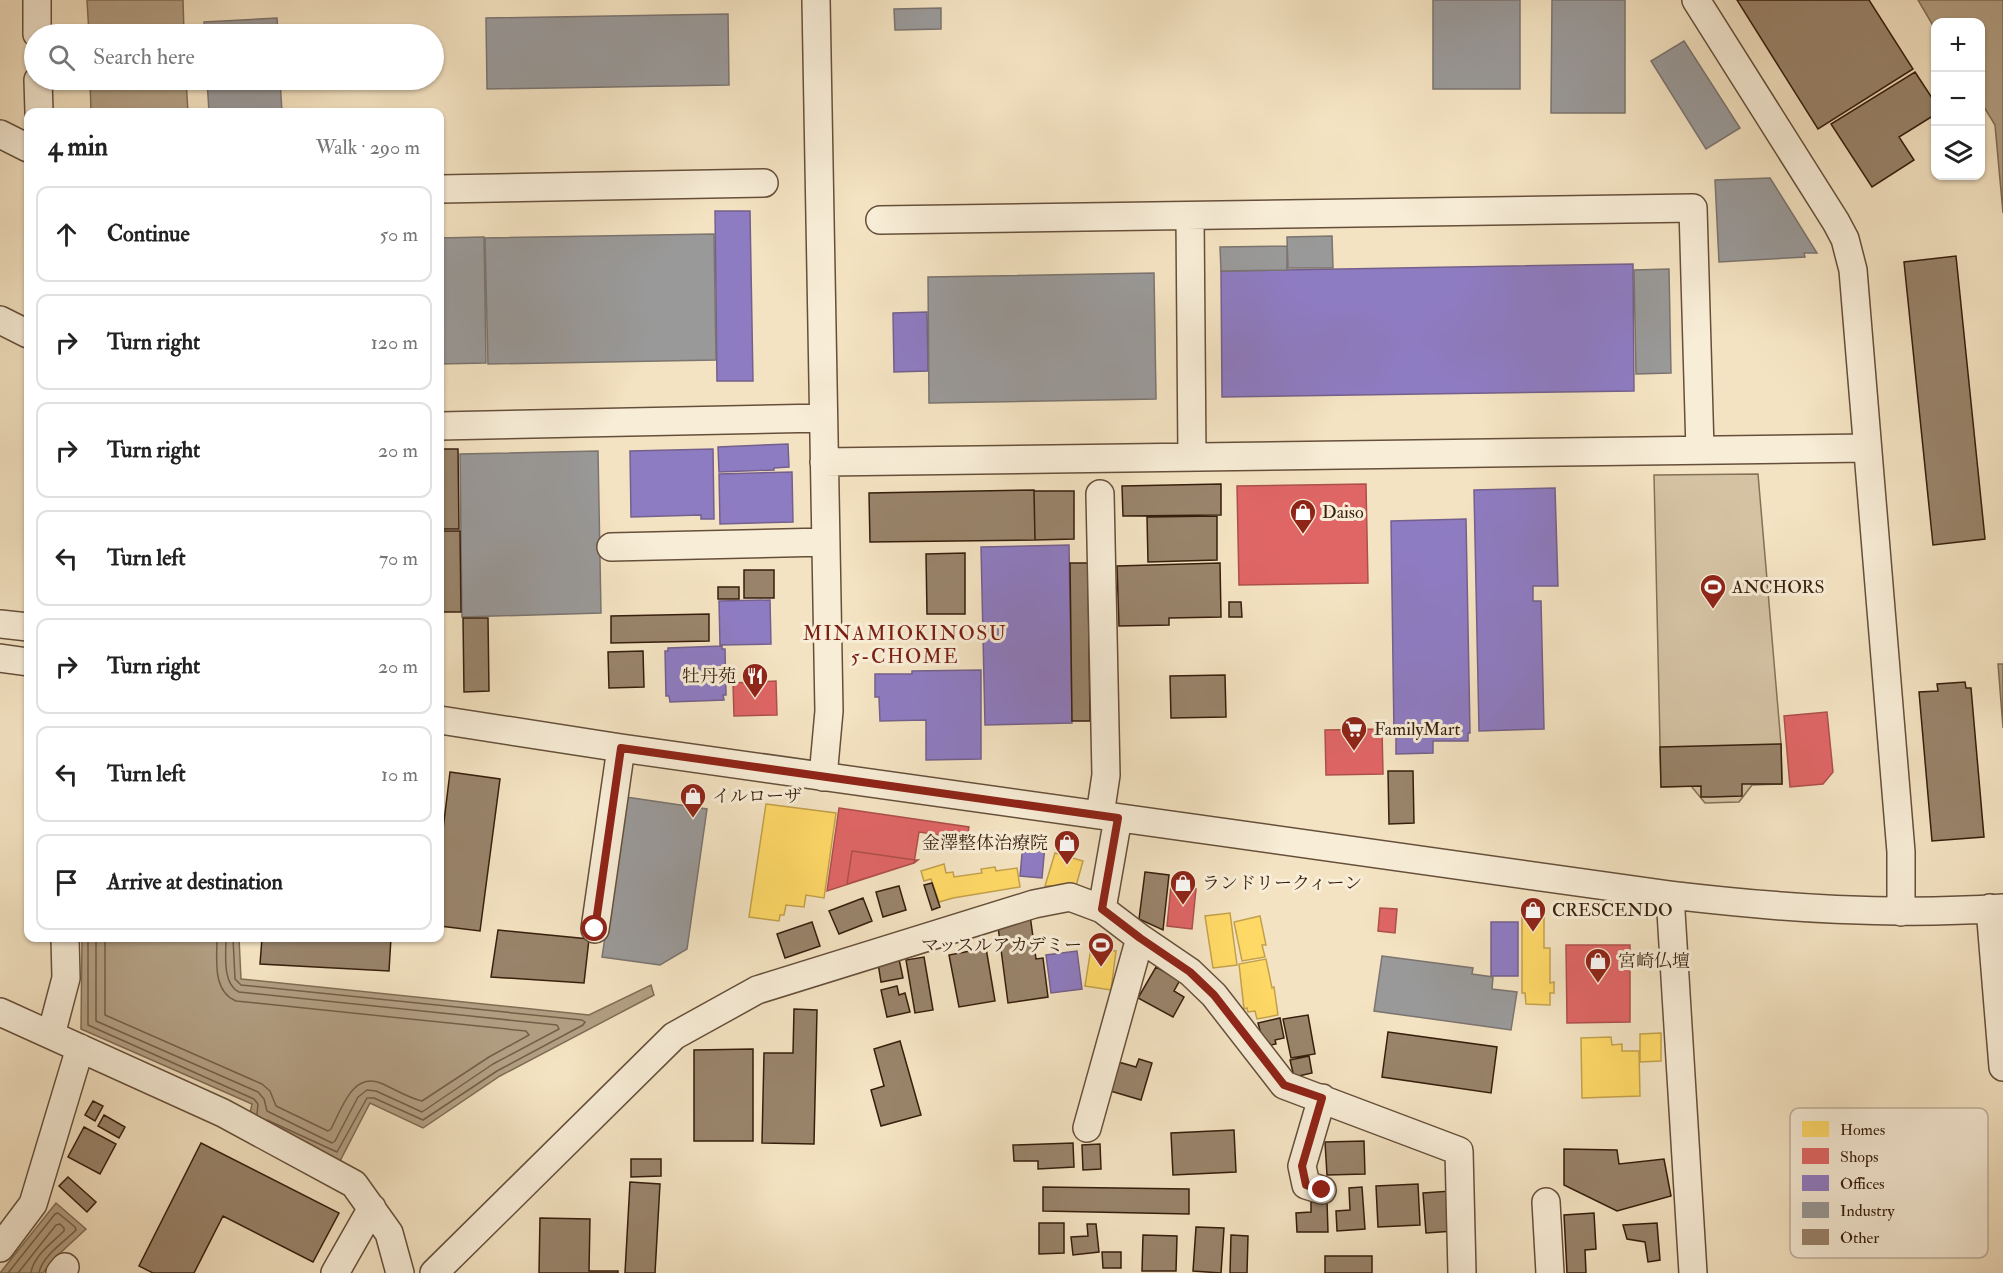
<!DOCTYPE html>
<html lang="en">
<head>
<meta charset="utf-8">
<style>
  :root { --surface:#fff; --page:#f2f2f2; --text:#222; --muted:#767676; --line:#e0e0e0 }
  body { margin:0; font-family:"IM FELL Double Pica","Noto Serif JP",serif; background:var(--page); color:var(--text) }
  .controls { position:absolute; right:18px; top:18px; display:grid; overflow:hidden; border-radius:12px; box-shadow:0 2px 4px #0004 }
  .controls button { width:54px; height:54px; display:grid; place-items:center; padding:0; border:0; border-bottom:2px solid var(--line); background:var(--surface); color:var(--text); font:30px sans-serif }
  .stop { position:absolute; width:18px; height:18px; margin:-14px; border:4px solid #8f2418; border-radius:50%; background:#fff }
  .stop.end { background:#8f2418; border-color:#fff; box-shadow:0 2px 6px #0008 }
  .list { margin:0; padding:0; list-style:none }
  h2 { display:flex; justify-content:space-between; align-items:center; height:78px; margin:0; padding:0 24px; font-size:26px }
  h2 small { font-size:20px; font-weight:400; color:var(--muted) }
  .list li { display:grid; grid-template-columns:39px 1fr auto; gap:18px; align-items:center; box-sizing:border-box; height:96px; margin:0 12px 12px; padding:0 12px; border:2px solid var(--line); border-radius:12px }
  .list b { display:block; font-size:22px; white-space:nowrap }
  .list em { font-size:20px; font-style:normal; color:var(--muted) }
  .icon { flex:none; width:33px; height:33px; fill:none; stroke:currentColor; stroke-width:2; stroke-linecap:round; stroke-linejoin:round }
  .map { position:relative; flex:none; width:2003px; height:1273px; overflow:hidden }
  .search { position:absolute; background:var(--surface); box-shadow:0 2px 4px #0004; left:24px; top:24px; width:420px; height:66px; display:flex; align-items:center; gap:15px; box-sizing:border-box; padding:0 21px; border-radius:33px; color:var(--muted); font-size:22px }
  .panel { position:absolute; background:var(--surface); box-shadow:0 2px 4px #0004; left:24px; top:108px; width:420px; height:834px; border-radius:12px }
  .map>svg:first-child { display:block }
  .green { fill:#d4c2a3; stroke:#857058; stroke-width:1.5 }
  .water { fill:#b3a084; stroke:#816c54; stroke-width:1.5 }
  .homes { fill:#ffd966; stroke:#c3a14b; stroke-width:1.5 }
  .shops { fill:#e06666; stroke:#ad504b; stroke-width:1.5 }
  .offices { fill:#8e7cc3; stroke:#74608c; stroke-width:1.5 }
  .industry { fill:#999; stroke:#7b746f; stroke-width:1.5 }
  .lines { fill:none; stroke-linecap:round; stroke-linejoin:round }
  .shore { stroke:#745f48; stroke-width:1.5 }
  .building { fill:#99846b; stroke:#361e0c; stroke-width:1.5 }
  .minor-casing { stroke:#664f3a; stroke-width:30 }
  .minor { stroke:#f8edd7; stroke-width:27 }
  .route { stroke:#8f2418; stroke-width:8 }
  .labels { text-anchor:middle; stroke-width:6; stroke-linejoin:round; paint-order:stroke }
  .poi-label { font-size:18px; fill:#361e0c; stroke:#f8edd7; text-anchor:start }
  .neighbourhood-label { font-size:20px; letter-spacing:1.5px; fill:#7a1f14; stroke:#f8edd7 }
  .key { fill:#f8edd7; stroke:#beaf9a; stroke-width:1.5 }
  .key-label { font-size:16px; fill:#361e0c }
</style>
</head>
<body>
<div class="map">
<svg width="2003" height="1273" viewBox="0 0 2003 1273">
  <rect width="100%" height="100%" fill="#f4e3c2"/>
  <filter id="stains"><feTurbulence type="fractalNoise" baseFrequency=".00333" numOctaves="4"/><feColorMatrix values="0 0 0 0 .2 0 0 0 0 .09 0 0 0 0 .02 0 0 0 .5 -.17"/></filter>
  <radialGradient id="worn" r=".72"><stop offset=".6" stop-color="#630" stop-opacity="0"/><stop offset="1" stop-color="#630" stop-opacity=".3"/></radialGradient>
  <!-- green -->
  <path class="green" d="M1758,474L1781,744L1782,784L1752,785L1739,802L1705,803L1691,786L1661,787L1654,475Z"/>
  <!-- water -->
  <path class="water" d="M87,0H183L184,34H89Z
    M1918,0H2003V213L1995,125L1981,102L1980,22H1936L1935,29Z
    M90,80H186L188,112H91Z
    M1998,664H2003V728Z
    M82,938H239L241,979L589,1015L651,985L654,995L500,1076L423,1128L370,1103L340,1161L249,1118L252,1104L81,1029Z
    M56,1203L86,1229L57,1256L43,1273H0Z"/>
  <!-- homes -->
  <path class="homes" d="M766,804L836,813L824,898L806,895L804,907L786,905L784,915H780L779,921L749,917Z
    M1055,853L1083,861L1076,886H1045Z
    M944,864L946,873L953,872L954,877L982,873L981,869L995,867L996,871L1017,868L1020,887L953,898L939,902L931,879L924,881L921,871Z
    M1230,913L1237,965L1213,968L1205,916Z
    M1522,915L1544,918V948H1550V983L1554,982V993H1550V1005L1526,1004L1525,993H1522Z
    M1260,916L1266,945H1262L1265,957L1242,961L1234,922Z
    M1091,948L1116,951L1111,990L1085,986Z
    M1266,959L1272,988L1274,987L1278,1015L1257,1019L1255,1011L1248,1012L1247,1008L1244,1009L1239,964Z
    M1661,1033V1061L1640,1062V1034Z
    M1611,1037L1612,1045L1622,1044V1051H1639L1640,1096L1582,1098L1581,1038Z"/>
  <!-- shops -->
  <path class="shops" d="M1366,484L1368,583L1239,585L1237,486Z
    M776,681L777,715L734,716L733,683Z
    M1827,712L1833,772L1823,784L1790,787L1784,716Z
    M1382,729L1383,774L1326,775L1325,730Z
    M839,808L969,827L967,839L919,832L914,863L827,891Z
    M852,851L915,860H918L914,863L847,884Z
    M1171,886L1196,889L1192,929L1167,926Z
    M1380,908L1397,909L1395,933L1378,931Z
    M1566,945H1630V1022L1567,1023Z"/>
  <!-- offices -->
  <path class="offices" d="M715,211H750L753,381H717Z
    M1633,264L1634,391L1222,397L1221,271Z
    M927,312L928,371L894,372L893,313Z
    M788,444L789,467L774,468V470L719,472L718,447Z
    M713,449L714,519H701V515L631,517L630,451Z
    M792,472L793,522L720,524L719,474Z
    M1555,488L1558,586H1533V601H1541L1544,729L1479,731L1474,490Z
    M1466,519L1470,733H1468V741H1433V753L1396,754V735H1394L1391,521Z
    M1069,545L1072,723L985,725L981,547Z
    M770,600L771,644L720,645L719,601Z
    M722,646V649H725L726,695H723L724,700L670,702L669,696H666L665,651H668V648Z
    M981,670V759L926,760V720L880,721L879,697H875V674H912V671Z
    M1023,843L1045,845L1042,878L1020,876Z
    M1491,922H1518V976H1491Z
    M1077,951L1082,989L1051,993L1046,955Z"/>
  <!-- industry -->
  <path class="industry" d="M1433,0H1520V89H1433Z
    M1552,0H1625V113H1551Z
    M941,8V29L895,30L894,9Z
    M728,14L729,85L487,89L486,18Z
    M277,18L278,34H205L204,22Z
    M1684,41L1740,128L1706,149L1651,61Z
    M207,80H280L282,112H209Z
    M1770,178L1817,253H1804L1805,257L1719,262L1715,180Z
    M714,234L716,360L488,364L485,238Z
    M1332,236L1333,268H1288L1287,237Z
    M484,237L486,363L440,364V238Z
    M1287,246V270L1221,271L1220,247Z
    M1669,269L1671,373L1636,374L1634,270Z
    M1154,273L1156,399L929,403L928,277Z
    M598,451L601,613L462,617L460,454Z
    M626,797L707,809L687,949L660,965L602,957Z
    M1382,956L1473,968L1472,974L1493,977L1492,989L1517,992L1511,1030L1374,1011Z"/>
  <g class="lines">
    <!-- shore -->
    <path class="shore" d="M88,938V1025L254,1099L258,1104L257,1114
      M96,938V1021L258,1092L264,1099L267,1111L332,1143L335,1141L358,1097L367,1090L376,1091L422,1112L493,1064L559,1029L557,1025L239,992C222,984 226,954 226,938
      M105,938V1015L262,1084L270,1091L276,1106L328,1131L331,1129C342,1108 353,1070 383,1084C396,1090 409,1098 422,1101L489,1057L529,1035L526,1031L236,1001C212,991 217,959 217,938
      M233,938L235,979L241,985L582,1020L585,1022L583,1025L497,1071L423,1120L374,1098H367L337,1152L267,1120
      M8,1273L55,1214L58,1213L75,1227L76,1230C64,1242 42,1256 39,1273
      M18,1273L56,1225L60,1224L64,1228V1231C53,1242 33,1256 31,1273"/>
  </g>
  <!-- building -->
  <path class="building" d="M1737,0H1869L1913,69L1818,129Z
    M1915,72L1936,104V114L1899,137L1914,160L1872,187L1831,124Z
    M1956,256L1985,539L1933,545L1904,262Z
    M440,449H458L459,529H440Z
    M1221,484V515L1123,516L1122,486Z
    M1034,490L1035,540L870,542L869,493Z
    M1034,491H1074V539L1035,540Z
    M1217,516V560L1148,562L1147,517Z
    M440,531H460L461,612H440Z
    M965,553V614H927L926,554Z
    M1070,563H1088L1090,721H1072Z
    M1220,563L1221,617L1169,618V625L1119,626L1117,566Z
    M744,570H774V598H744Z
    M718,587H739V599H718Z
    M1229,602H1241L1242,617H1229Z
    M709,614V641L611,643V616Z
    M463,618H488L489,691L464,692Z
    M643,651L644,687L609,688L608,652Z
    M1225,675L1226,717L1171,718L1170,676Z
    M1965,682L1966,688H1971L1984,837L1932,841L1919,692L1938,691L1937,684Z
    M1781,744L1782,784H1742V796L1711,797H1701V786L1661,787L1660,747Z
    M1388,771H1413L1414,823L1389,824Z
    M450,772L500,779L480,931L440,926V854Z
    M1145,872L1169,875L1163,930L1139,919Z
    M932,883L940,907L932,910L924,885Z
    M899,886L906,910L883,917L876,892Z
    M863,898L872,921L839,934L829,911Z
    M1030,915L1036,959L1043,958L1048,997L1008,1003L997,919Z
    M812,922L820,946L785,958L777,934Z
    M498,930L589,939L584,983L491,977Z
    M262,938H391L389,971L260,964Z
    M986,948L995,1001L959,1007L949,955Z
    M924,957L933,1010L915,1013L906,960Z
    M899,959L903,978L881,982L878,963Z
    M1156,967L1180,980L1174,991L1184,997L1173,1017L1138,998Z
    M897,986L899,995L905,993L910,1012L887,1017L881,990Z
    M794,1009L817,1010L814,1144L762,1143L764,1053H793Z
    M1308,1015L1315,1054L1291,1058L1283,1019Z
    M1280,1018L1284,1038L1275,1040L1276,1044L1271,1045L1261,1034L1258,1023Z
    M1388,1032L1497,1047L1491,1093L1382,1077Z
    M900,1041L921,1115L881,1126L871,1090L884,1086L874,1049Z
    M753,1049V1141H694V1050Z
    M1309,1056L1312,1073L1294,1077L1290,1060Z
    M1139,1059L1152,1063L1141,1100L1107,1090L1115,1061L1136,1067Z
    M93,1101L103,1106L95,1121L85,1115Z
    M104,1115L125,1127L119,1138L98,1126Z
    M84,1127L116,1144L100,1174L68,1157Z
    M1234,1130L1236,1172L1173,1175L1171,1133Z
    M1364,1141L1365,1174L1327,1175L1325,1142Z
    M201,1143L339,1213L313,1262L223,1216L194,1273H153L139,1266Z
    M1073,1143L1074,1167L1038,1169V1161H1014L1013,1145Z
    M1100,1144L1101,1169L1083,1170L1082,1145Z
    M1564,1149L1617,1150L1619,1164L1664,1159L1671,1196L1617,1211L1564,1185Z
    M631,1159H661V1176L631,1177Z
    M68,1177L96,1202L87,1212L59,1186Z
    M630,1182L660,1184L655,1273H625Z
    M1418,1184L1420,1225L1378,1227L1376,1186Z
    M1043,1187L1189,1189V1214L1043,1211Z
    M1362,1187L1365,1229L1337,1231L1336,1211L1350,1210L1349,1188Z
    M1451,1191L1454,1231L1426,1233L1423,1193Z
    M1327,1201L1328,1232H1297L1296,1213L1311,1212V1202Z
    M1594,1213L1596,1249L1585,1250L1586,1273H1567L1564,1215Z
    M540,1218L590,1219L589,1271H618V1273H539Z
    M1039,1223H1064V1253L1039,1254Z
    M1657,1223L1660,1260L1648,1262L1645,1242L1627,1239L1623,1225Z
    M1087,1224H1096L1099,1252L1073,1255L1071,1237L1088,1236Z
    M1196,1227L1224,1228L1221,1273L1193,1271Z
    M1143,1235L1177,1236L1176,1271H1142Z
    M1231,1235L1248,1236L1247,1273H1230Z
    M1102,1252H1121V1268H1103Z
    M1325,1256H1372V1273H1325Z"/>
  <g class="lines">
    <!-- minor casing -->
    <g class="minor-casing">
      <path id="minor" d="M37,0V34
        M816,0L829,711L823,777
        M1696,0L1836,222L1845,239L1853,270L1901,852V912
        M38,80L39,112
        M0,134L28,148
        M440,189L764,183
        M1190,216L1192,457
        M880,220L1693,208L1700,450
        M0,320L28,334
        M440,426L823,418
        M824,462L1867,448
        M611,547L826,542
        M0,624L28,627
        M0,658L28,662
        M440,720L621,748L1670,895C1780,908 1892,916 2003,908
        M1100,815L1106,775L1100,494
        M1670,895L1693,1273
        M1990,908L2003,1067
        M1102,909L1118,818
        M595,929L621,748
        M0,1012L223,1113L354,1184L389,1233L400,1273
        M51,1035L66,978L65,938
        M1322,1098L1302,1166L1306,1185L1322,1190
        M1087,1128L1140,938
        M1546,1202L1550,1273
        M0,1248L33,1204L80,1048
        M60,1273L65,1267
        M335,1273L372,1208
        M434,1273L674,1036L757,990L1034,904L1070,897L1102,909L1140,938L1190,972L1214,995L1284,1085L1459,1151L1462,1273"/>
    </g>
    <!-- minor -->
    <use href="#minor" class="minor"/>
  </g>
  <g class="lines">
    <!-- route -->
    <path class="route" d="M595,929L621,748L1118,818L1102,909L1140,938L1190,972L1214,995L1284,1085L1322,1098L1302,1166L1306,1185L1322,1190"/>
  </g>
  <!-- icons -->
  <defs>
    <g id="shop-pin" transform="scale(1.35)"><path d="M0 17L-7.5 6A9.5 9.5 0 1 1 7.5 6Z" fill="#8f2418" stroke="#f8edd7"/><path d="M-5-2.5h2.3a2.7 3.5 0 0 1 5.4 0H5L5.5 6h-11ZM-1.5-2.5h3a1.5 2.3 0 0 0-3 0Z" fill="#fff"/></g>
    <g id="stadium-pin" transform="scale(1.35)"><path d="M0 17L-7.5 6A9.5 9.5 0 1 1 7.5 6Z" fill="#8f2418" stroke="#f8edd7"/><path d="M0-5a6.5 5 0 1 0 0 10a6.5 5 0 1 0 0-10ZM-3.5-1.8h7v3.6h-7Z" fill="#fff"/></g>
    <g id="restaurant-pin" transform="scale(1.35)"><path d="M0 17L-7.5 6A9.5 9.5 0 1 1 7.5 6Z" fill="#8f2418" stroke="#f8edd7"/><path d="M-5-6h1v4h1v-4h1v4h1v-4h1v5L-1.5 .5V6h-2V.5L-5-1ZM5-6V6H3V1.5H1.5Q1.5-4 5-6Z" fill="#fff"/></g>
    <g id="supermarket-pin" transform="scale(1.35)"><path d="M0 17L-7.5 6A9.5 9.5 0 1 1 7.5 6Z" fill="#8f2418" stroke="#f8edd7"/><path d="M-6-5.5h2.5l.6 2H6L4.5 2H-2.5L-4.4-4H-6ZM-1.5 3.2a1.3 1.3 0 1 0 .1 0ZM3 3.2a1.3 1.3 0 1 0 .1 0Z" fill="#fff"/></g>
  </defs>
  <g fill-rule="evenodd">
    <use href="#shop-pin" x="1303" y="512"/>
    <use href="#stadium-pin" x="1713" y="587"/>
    <use href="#restaurant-pin" x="755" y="676"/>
    <use href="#supermarket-pin" x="1354" y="729"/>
    <use href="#shop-pin" x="693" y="796"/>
    <use href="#shop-pin" x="1067" y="843"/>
    <use href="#shop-pin" x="1183" y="883"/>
    <use href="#shop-pin" x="1533" y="910"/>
    <use href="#stadium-pin" x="1101" y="945"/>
    <use href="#shop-pin" x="1598" y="961"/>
  </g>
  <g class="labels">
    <!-- poi labels -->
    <g class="poi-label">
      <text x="1322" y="518">Daiso</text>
      <text x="1732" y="593">ANCHORS</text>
      <text x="736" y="682" text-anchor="end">牡丹苑</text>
      <text x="1374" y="735">FamilyMart</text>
      <text x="712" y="802">イルローザ</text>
      <text x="1048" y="849" text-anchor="end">金澤整体治療院</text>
      <text x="1202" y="889">ランドリークィーン</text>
      <text x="1552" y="916">CRESCENDO</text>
      <text x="1082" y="951" text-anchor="end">マッスルアカデミー</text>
      <text x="1618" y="967">宮崎仏壇</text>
    </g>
    <!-- neighbourhood labels -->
    <g class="neighbourhood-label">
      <text x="905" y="640">MINAMIOKINOSU<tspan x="905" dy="23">5-CHOME</tspan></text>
    </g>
  </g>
  <!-- legend -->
  <rect x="1790" y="1108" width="198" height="150" rx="9" class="key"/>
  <rect x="1802" y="1121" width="27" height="16" fill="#ffd966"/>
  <rect x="1802" y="1148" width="27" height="16" fill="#e06666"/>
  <rect x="1802" y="1175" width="27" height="16" fill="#8e7cc3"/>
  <rect x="1802" y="1202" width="27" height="16" fill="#999"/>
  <rect x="1802" y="1229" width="27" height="16" fill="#99846b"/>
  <g class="key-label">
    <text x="1840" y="1135">Homes</text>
    <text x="1840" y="1162">Shops</text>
    <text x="1840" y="1189">Offices</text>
    <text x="1840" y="1216">Industry</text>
    <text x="1840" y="1243">Other</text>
  </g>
  <rect width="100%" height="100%" filter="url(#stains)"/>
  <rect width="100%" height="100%" fill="url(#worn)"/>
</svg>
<div class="controls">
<button>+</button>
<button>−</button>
<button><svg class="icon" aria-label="layers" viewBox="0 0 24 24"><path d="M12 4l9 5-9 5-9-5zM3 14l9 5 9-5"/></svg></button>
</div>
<div class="stop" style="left:595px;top:929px"></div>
<div class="stop end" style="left:1322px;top:1190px"></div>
<div class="search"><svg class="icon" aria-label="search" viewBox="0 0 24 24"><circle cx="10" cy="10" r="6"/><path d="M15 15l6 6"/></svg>Search here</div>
<section class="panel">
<h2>4 min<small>Walk · 290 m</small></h2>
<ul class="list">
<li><svg class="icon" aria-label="ahead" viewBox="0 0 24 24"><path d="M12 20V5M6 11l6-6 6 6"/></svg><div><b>Continue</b></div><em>50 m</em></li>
<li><svg class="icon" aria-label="right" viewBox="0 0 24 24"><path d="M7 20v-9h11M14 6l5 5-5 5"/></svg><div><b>Turn right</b></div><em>120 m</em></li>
<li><svg class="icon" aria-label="right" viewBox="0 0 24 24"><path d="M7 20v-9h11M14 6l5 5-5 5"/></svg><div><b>Turn right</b></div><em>20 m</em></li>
<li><svg class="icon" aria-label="left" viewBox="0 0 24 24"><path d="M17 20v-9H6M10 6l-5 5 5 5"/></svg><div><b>Turn left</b></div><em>70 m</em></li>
<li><svg class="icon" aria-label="right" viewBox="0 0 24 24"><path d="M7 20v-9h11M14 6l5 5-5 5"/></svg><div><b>Turn right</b></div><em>20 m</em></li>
<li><svg class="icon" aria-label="left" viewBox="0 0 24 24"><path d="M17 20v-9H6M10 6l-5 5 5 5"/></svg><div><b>Turn left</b></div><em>10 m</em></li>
<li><svg class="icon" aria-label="arrive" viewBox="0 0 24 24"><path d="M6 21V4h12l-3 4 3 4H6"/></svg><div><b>Arrive at destination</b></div></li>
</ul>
</section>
</div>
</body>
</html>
